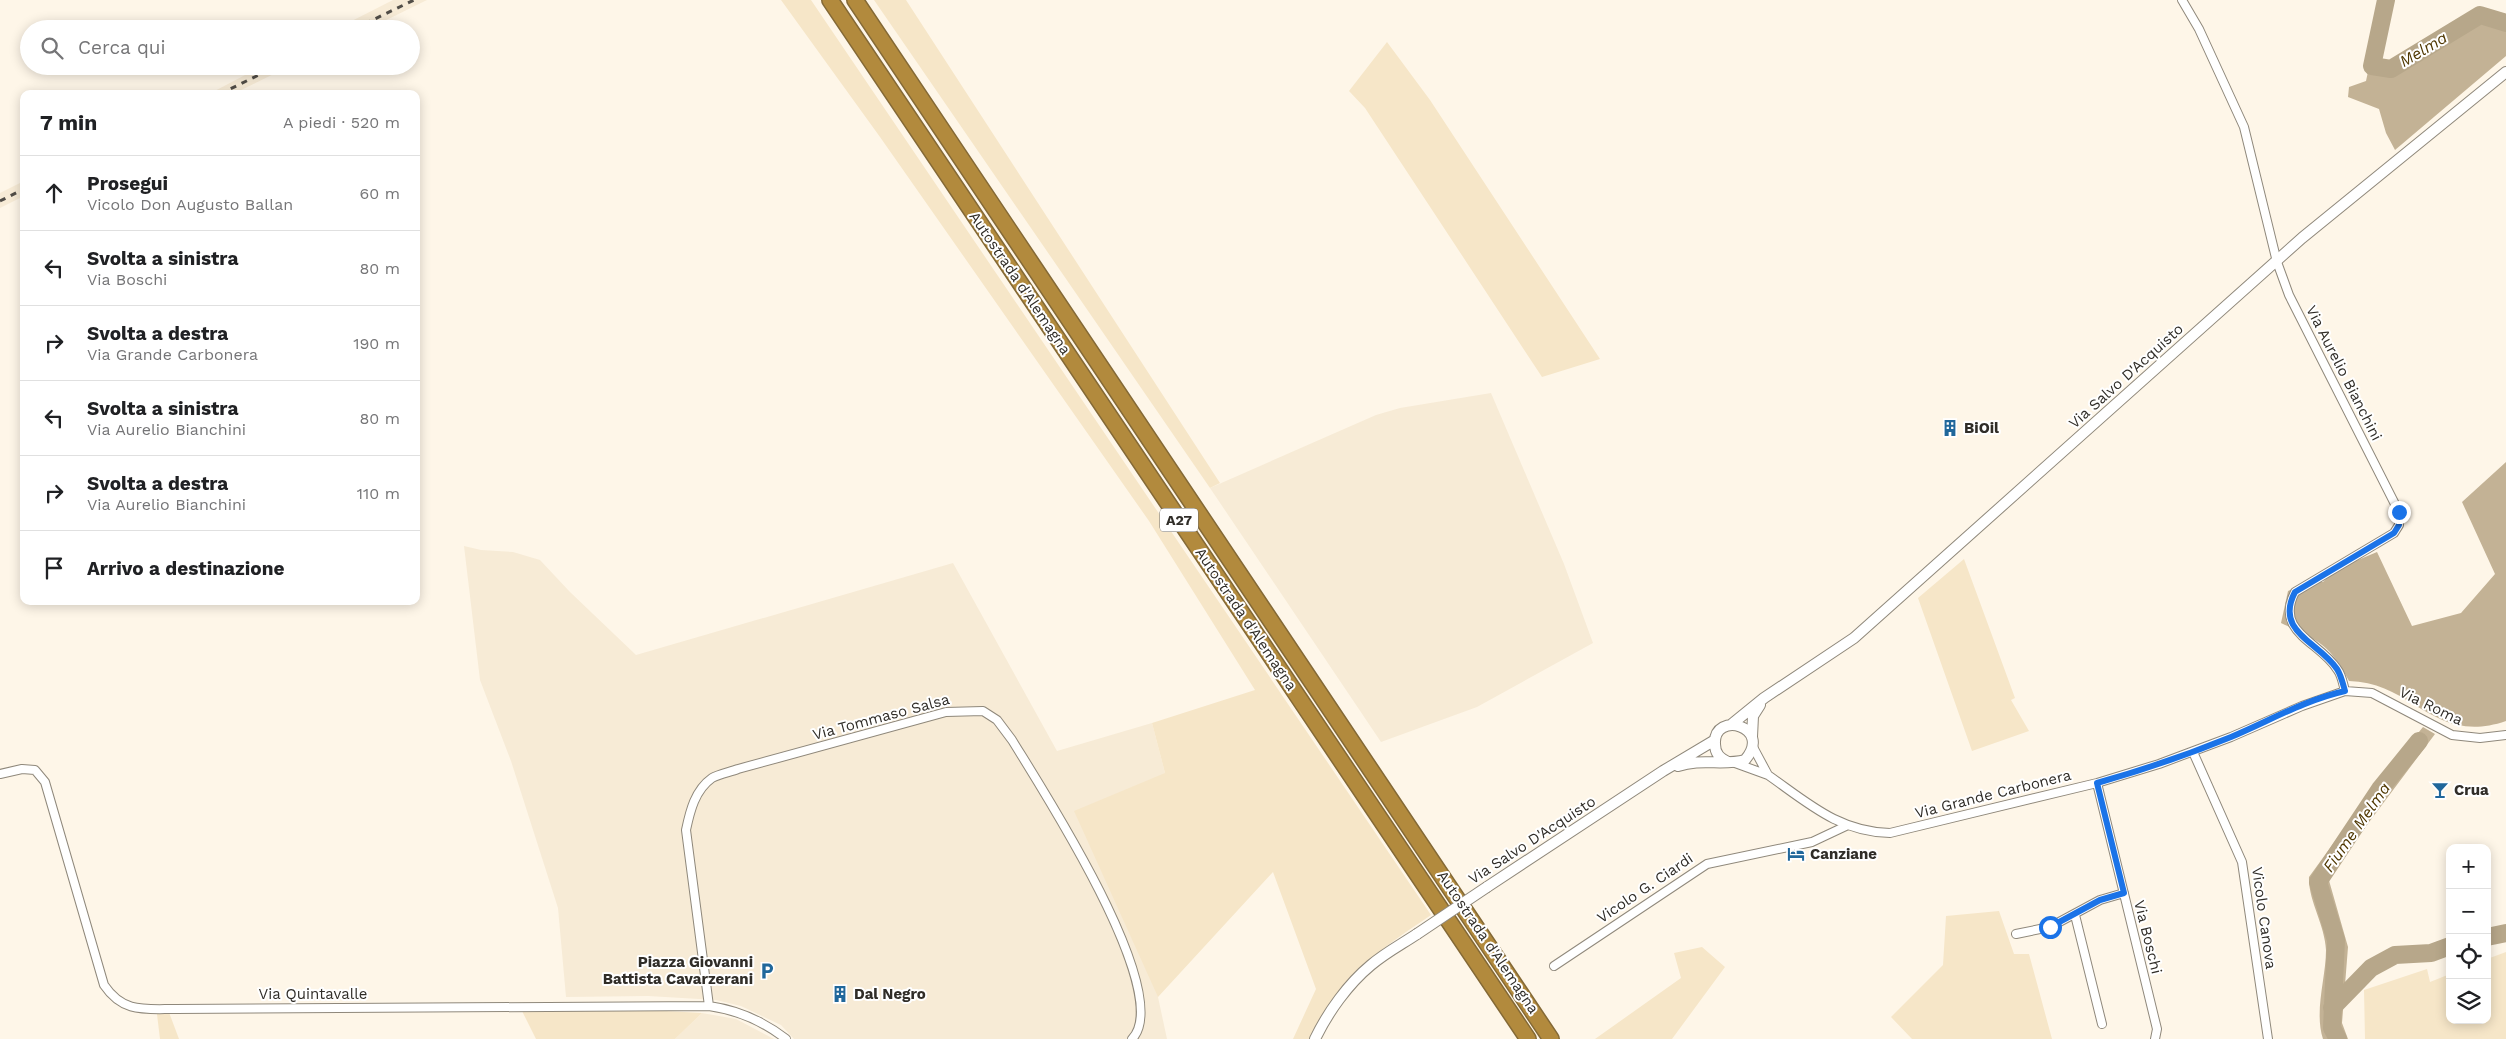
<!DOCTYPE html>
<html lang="it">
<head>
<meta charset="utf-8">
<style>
  :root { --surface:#fff; --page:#f2f2f2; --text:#202124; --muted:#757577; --line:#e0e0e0 }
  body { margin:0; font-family:"Work Sans",sans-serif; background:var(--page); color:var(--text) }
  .controls { position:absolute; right:15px; bottom:15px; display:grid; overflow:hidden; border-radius:10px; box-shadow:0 2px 12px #0003 }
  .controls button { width:45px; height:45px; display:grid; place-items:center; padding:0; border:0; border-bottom:1px solid var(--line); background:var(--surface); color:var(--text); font:25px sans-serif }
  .stop { position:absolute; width:15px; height:15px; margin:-11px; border:4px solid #1a73e8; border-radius:50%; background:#fff }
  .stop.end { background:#1a73e8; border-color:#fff; box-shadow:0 1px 5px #0008 }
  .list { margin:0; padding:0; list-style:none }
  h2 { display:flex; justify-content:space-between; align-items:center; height:65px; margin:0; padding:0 20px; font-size:21px }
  h2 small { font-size:16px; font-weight:400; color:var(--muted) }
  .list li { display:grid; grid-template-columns:32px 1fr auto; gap:15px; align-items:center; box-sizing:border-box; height:75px; padding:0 20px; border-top:1px solid var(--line) }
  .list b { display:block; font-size:19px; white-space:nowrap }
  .list p { margin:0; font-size:16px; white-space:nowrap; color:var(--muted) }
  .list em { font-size:16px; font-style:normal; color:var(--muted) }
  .icon { flex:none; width:28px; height:28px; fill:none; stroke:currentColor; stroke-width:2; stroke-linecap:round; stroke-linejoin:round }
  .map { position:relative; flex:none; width:2506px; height:1039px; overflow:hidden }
  .search { position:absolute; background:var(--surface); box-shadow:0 2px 12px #0003; left:20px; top:20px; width:400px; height:55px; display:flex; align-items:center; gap:12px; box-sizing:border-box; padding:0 18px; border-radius:28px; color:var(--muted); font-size:19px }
  .panel { position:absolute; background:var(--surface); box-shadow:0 2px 12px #0003; left:20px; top:90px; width:400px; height:515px; border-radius:10px }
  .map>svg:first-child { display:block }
  .built { fill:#f7ebd6 }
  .green { fill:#f6e6c8 }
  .forest { fill:#c3b295 }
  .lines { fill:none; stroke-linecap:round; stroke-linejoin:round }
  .river { stroke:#b7a78a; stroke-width:18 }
  .minor-casing { stroke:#8f887b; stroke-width:10 }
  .tertiary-casing { stroke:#8f887b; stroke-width:12 }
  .motorway-casing { stroke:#846936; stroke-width:18 }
  .minor { stroke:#fff; stroke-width:8 }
  .tertiary { stroke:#fff; stroke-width:10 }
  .motorway { stroke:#b28a3d; stroke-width:15 }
  .rail { stroke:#514d47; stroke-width:3; stroke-dasharray:6 6; stroke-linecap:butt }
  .tertiary-bridge-casing { stroke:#8f887b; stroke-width:12; stroke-linecap:butt }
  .tertiary-bridge { stroke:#fff; stroke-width:10 }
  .route { stroke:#1a73e8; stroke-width:6 }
  .labels { text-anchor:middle; stroke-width:4; stroke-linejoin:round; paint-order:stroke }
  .shield { fill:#fff; stroke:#6e6c68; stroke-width:1 }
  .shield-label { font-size:14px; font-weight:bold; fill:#302d28 }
  .street-label { font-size:15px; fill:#302d28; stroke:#fff }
  .poi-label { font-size:15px; font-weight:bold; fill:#302d28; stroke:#fff; text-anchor:start }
  .water-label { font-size:16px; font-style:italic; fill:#4f3700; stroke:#fff }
</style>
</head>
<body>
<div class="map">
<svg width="2506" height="1039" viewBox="0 0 2506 1039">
  <rect width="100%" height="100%" fill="#fef6e8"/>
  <!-- built -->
  <path class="built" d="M393,0H427L368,29H336Z
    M262,66H290L233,94H209Z
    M24,181V196L0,208V193Z
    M1491,393L1564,564L1593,643L1477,707L1381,742L1210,488L1376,415L1400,408Z
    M464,546L481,550L513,552L540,560L570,592L636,655L953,563L1057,751L1152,723L1165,773L1158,997L1167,1039H794L781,1025L764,1017L741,1006L716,1000L648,996L566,997L558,908L511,761L480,680Z
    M702,1013L736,1019L774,1039H675Z"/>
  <!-- green -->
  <path class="green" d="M781,0H811L1431,915C1375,953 1341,976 1310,1039H1293L1316,989L1273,872L1158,997L1074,811L1165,773L1152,723L1255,690L1149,521L880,137Z
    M874,0H906L1220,483L1210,488Z
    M1387,42L1430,100L1600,359L1542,377L1365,108L1349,91Z
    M1964,559L2015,698L2011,700L2029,731L1972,751L1918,598Z
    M1999,911L2014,954H2029L2052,1039H1912L1891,1017L1943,965L1946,916Z
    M1702,947L1725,967L1672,1039H1595L1681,978L1674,953Z
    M2506,952V1039H2365L2364,990L2427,969L2430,982L2450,974V1020H2487V959Z
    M156,1006L167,1007L179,1039H160Z
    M648,1010L702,1013L675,1039H536L522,1011Z"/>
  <!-- forest -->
  <path class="forest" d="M2504,16L2506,17V56L2395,150L2386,133L2379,109L2348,97L2349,87L2366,81L2372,53L2377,58L2387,63L2427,45L2441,30L2455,23Z
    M2506,462V721C2434,746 2413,682 2349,681C2330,644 2317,640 2281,623L2288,591L2309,581L2323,582L2334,570L2377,552L2412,626L2461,613L2495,574L2462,502Z
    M2423,727L2435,734L2328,877L2348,947L2342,1023L2348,1039H2323C2314,1011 2326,978 2326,950C2325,925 2308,900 2309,877L2378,782Z"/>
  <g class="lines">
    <!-- river -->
    <path class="river" d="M2386,0L2372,66L2391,69L2480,15L2506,23
      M2487,937L2506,933
      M2332,1008L2371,968L2395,955L2431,953L2450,946
      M2338,1039L2332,1028L2336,940L2318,882L2380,789L2419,741"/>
    <!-- minor casing -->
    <g class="minor-casing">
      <path id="minor" d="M2182,0L2199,29L2244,127L2277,262L2289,295L2399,512V525L2394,533L2295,592C2274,632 2320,642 2337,669C2342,675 2343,684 2345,691
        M2193,752L2242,862L2268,1039
        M1735,763L1768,775L1753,747
        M0,774L22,769L35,770L45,782L104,985C123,1013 144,1009 175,1009L709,1006C737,1010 763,1021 786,1039
        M1768,775C1808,803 1839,832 1890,833L2097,783L2159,764L2231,737L2302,706L2345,691L2372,693L2452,735L2480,738L2506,735
        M2097,783L2157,1029L2155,1039
        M2075,915L2102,1024
        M2016,934L2050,927L2100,900L2124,893
        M1554,966L1707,864L1812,842L1846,826
        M709,1006L686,830C690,811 695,790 712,778C719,774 730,772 738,769L946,712L983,711L997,720L1012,740C1040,786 1176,994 1132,1039"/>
    </g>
    <!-- tertiary casing -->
    <g class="tertiary-casing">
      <path id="tertiary" d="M1732,724L1764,698L1854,638L2302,238L2506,72
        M1752,737L1753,716L1760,705
        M1678,766C1701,758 1723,766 1745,760C1774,726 1713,710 1715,744C1715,754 1720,758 1728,762
        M1487,887L1663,771L1715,740
        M1315,1039C1328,1012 1348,984 1371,965C1385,953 1402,944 1417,934"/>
    </g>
    <!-- motorway casing -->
    <g class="motorway-casing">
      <path id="motorway" d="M830,0L1528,1039
        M855,0L1551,1039"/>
    </g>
    <!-- minor -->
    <use href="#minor" class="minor"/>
    <!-- tertiary -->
    <use href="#tertiary" class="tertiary"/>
    <!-- motorway -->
    <use href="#motorway" class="motorway"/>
    <!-- rail -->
    <path class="rail" d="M354,29L414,0
      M220,94L277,66
      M0,201L24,189"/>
    <!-- tertiary-bridge casing -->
    <g class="tertiary-bridge-casing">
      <path id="tertiary-bridge" d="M1417,934L1487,887"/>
    </g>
    <!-- tertiary-bridge -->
    <use href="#tertiary-bridge" class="tertiary-bridge"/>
  </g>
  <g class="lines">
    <!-- route -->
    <path class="route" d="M2050,927L2100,900L2124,893L2097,783C2143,770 2187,755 2231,737C2269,721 2305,700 2345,691C2343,684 2341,675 2337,669C2319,642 2274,632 2295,592L2394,533L2399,525V512"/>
  </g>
  <!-- icons -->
  <defs>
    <g id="building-bare" transform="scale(1.35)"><path d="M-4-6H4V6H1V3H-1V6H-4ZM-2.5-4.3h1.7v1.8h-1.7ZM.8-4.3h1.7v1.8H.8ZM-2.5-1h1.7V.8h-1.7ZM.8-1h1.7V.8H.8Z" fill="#20679b" stroke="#fff" stroke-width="2.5" paint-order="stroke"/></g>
    <g id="bar-bare" transform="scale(1.35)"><path d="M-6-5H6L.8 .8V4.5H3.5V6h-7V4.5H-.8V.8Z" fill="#20679b" stroke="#fff" stroke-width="2.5" paint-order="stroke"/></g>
    <g id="hotel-bare" transform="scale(1.35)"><path d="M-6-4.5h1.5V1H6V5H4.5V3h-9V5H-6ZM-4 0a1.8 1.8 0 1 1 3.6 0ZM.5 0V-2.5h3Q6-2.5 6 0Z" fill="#20679b" stroke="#fff" stroke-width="2.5" paint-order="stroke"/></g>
    <g id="parking-bare" transform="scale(1.35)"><path d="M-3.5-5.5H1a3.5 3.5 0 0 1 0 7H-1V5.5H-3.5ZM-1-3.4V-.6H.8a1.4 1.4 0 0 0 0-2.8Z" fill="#20679b" stroke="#fff" stroke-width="2.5" paint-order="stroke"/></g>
  </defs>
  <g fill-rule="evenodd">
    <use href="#building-bare" x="1950" y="428"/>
    <use href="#bar-bare" x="2440" y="790"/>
    <use href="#hotel-bare" x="1796" y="854"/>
    <use href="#parking-bare" x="767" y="971"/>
    <use href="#building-bare" x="840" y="994"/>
  </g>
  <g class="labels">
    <!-- shield labels -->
    <rect class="shield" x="1160" y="508.5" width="38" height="23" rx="4"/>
    <g class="shield-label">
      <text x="1179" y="525">A27</text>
    </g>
    <!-- street labels -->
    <g class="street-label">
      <text transform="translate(1020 283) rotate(56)" y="5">Autostrada d'Alemagna</text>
      <text transform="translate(2344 373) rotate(63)" y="5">Via Aurelio Bianchini</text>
      <text transform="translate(2126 376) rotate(-42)" y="5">Via Salvo D'Acquisto</text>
      <text transform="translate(1246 619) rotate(56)" y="5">Autostrada d'Alemagna</text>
      <text transform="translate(2431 706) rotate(26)" y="5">Via Roma</text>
      <text transform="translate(881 717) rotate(-15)" y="5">Via Tommaso Salsa</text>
      <text transform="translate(1993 794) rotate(-14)" y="5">Via Grande Carbonera</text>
      <text transform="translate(1532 840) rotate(-33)" y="5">Via Salvo D'Acquisto</text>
      <text transform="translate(1645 888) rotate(-34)" y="5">Vicolo G. Ciardi</text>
      <text transform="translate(2264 918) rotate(82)" y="5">Vicolo Canova</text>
      <text transform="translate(2148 937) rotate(76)" y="5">Via Boschi</text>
      <text transform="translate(1488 942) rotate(56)" y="5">Autostrada d'Alemagna</text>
      <text x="313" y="999">Via Quintavalle</text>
    </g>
    <!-- poi labels -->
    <g class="poi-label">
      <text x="1964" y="433">BiOil</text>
      <text x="2454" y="795">Crua</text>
      <text x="1810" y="859">Canziane</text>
      <text x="753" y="967" text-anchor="end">Piazza Giovanni<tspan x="753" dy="17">Battista Cavarzerani</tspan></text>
      <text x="854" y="999">Dal Negro</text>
    </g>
    <!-- water labels -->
    <g class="water-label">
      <text transform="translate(2423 49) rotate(-31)" y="6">Melma</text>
      <text transform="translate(2356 827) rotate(-55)" y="6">Fiume Melma</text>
    </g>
  </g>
</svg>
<div class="controls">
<button>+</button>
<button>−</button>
<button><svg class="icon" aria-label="locate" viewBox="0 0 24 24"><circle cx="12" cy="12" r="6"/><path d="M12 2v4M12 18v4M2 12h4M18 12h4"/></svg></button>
<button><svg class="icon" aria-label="layers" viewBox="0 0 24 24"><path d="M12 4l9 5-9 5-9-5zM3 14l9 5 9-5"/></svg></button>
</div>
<div class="stop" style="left:2050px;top:927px"></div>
<div class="stop end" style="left:2399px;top:512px"></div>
<div class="search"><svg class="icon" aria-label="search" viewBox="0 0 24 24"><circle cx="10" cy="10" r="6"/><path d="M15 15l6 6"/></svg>Cerca qui</div>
<section class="panel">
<h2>7 min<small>A piedi · 520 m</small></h2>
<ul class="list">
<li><svg class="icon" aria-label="ahead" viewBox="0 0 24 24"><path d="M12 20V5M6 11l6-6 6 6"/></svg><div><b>Prosegui</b><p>Vicolo Don Augusto Ballan</p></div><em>60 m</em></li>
<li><svg class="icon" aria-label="left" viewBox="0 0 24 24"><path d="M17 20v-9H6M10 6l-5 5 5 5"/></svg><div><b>Svolta a sinistra</b><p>Via Boschi</p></div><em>80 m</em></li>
<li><svg class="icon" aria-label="right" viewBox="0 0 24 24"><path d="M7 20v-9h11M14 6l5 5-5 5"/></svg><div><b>Svolta a destra</b><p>Via Grande Carbonera</p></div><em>190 m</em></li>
<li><svg class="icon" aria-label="left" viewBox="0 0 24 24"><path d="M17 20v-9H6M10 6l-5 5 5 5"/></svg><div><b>Svolta a sinistra</b><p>Via Aurelio Bianchini</p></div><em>80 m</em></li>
<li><svg class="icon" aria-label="right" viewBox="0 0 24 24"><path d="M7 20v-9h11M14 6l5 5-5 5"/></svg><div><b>Svolta a destra</b><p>Via Aurelio Bianchini</p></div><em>110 m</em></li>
<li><svg class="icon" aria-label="arrive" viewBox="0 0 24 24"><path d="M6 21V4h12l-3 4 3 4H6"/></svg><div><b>Arrivo a destinazione</b></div></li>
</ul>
</section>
</div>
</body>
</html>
